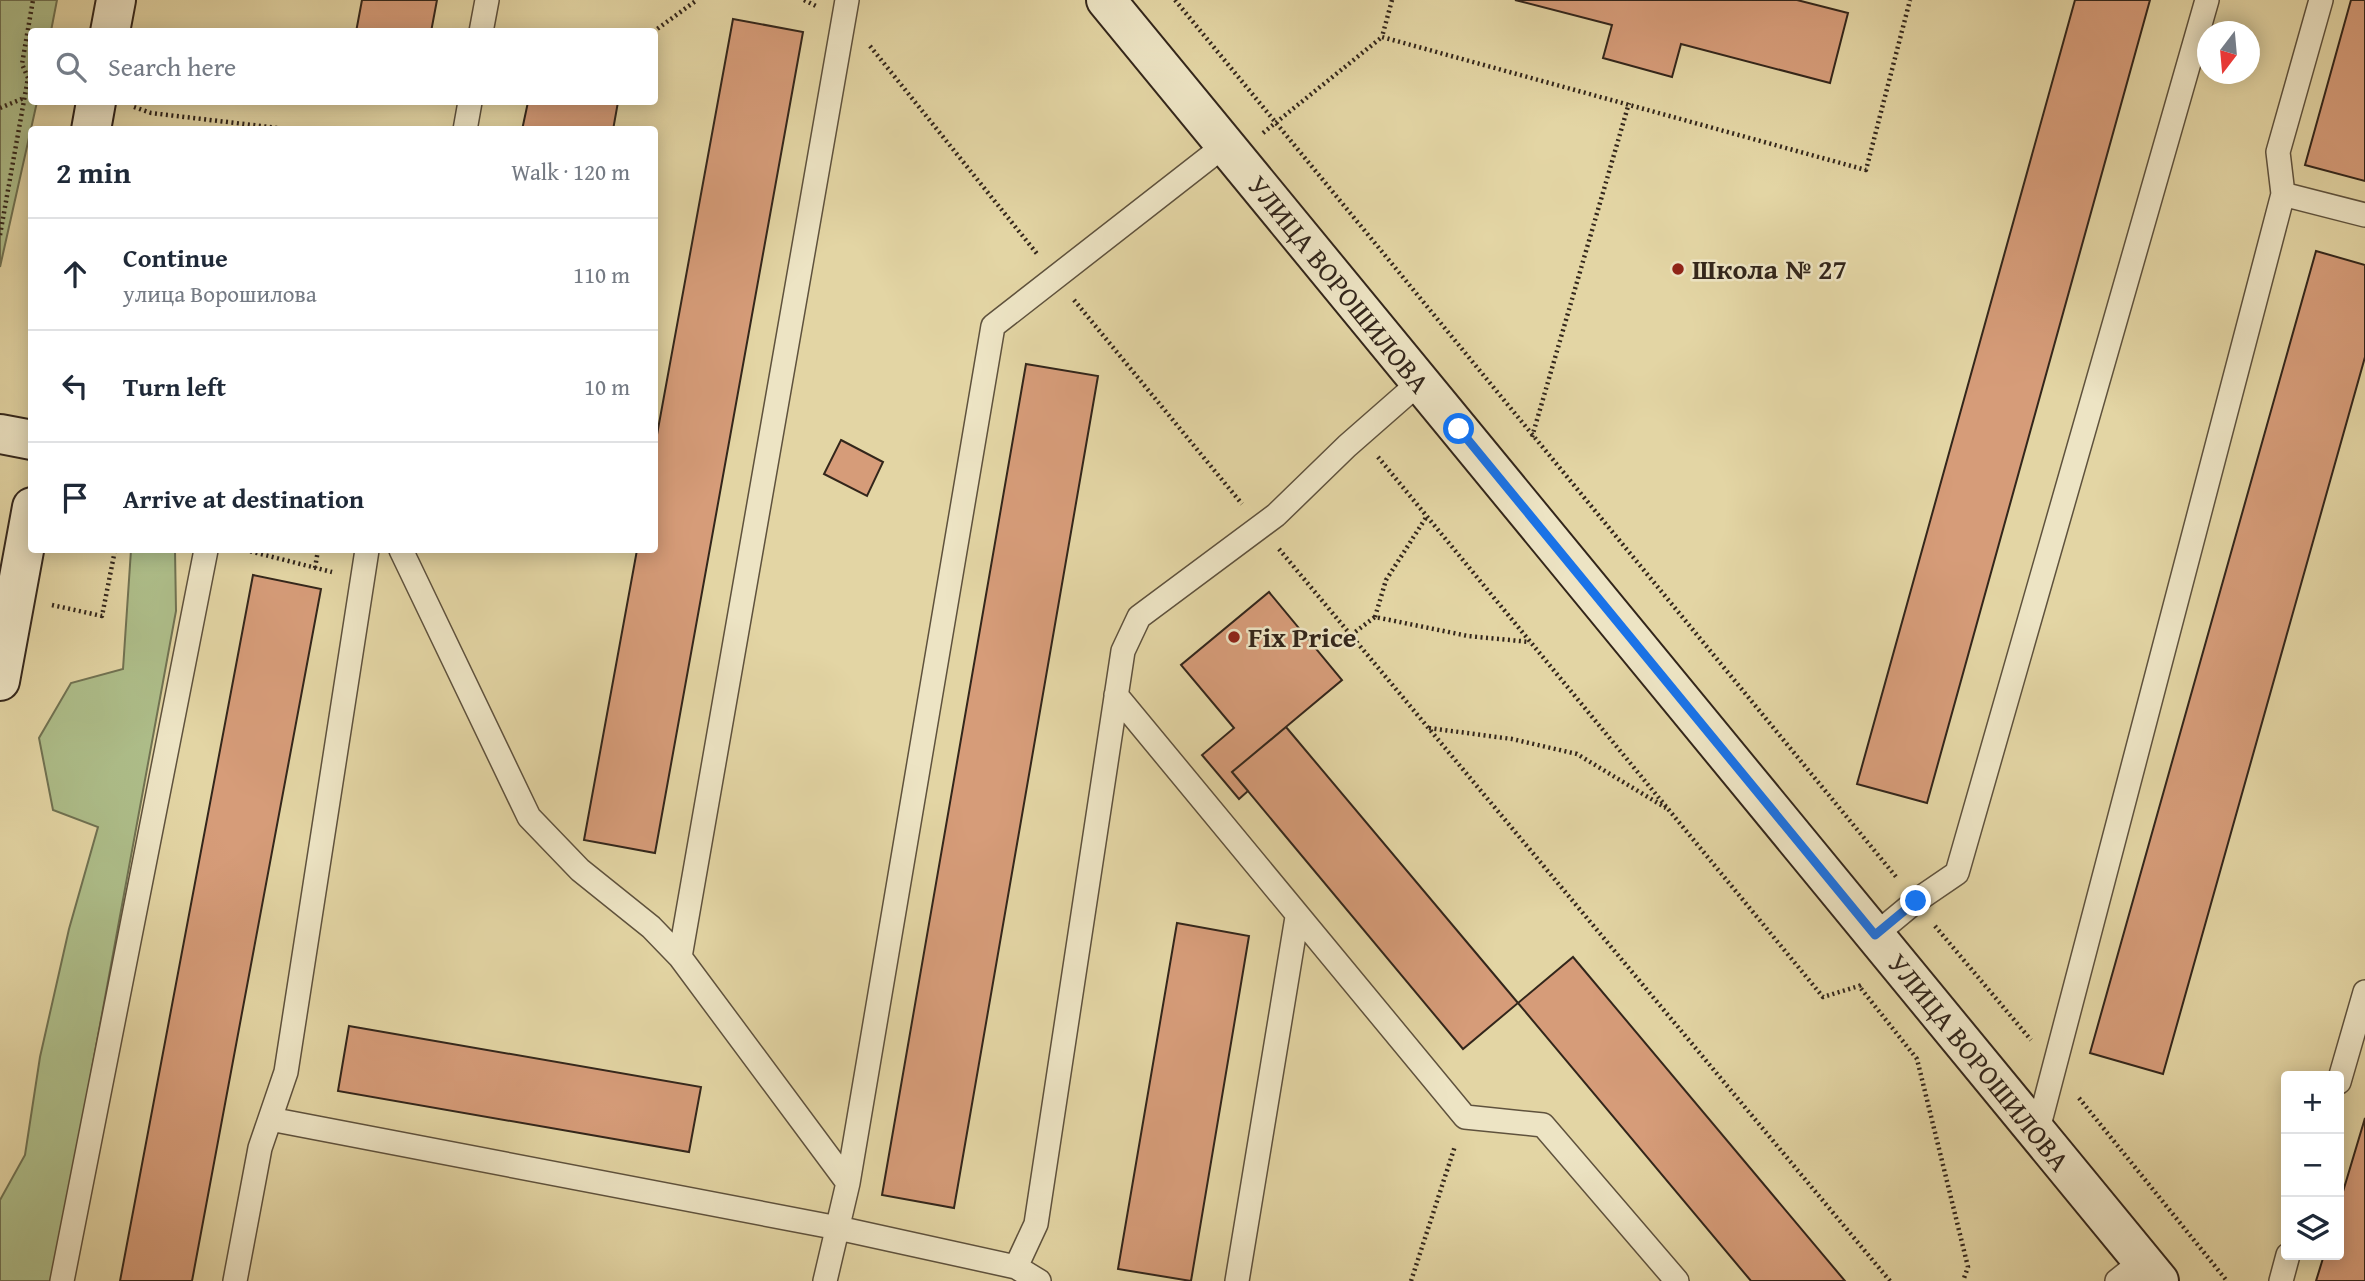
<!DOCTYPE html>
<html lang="en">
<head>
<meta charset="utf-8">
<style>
  :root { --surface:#fff; --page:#f2f2f3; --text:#1f2937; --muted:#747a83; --line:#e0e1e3 }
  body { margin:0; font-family:"Gentium Book Plus",serif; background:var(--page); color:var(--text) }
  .controls { position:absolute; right:21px; bottom:21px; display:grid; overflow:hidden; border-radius:7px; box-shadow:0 4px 18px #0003 }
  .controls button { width:63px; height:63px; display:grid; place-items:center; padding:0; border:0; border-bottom:2px solid var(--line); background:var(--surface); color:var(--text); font:35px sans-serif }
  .compass { position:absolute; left:2197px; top:21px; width:63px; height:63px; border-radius:50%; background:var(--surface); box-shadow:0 4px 18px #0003; rotate:196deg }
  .stop { position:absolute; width:21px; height:21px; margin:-16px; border:5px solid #1a73e8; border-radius:50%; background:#fff }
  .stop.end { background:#1a73e8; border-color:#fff; box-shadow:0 2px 7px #0008 }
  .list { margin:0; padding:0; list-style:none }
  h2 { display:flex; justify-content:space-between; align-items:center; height:91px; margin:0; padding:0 28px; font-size:30px }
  h2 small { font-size:23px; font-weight:400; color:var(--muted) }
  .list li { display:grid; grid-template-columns:46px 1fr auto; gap:21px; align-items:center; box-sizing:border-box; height:112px; padding:0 28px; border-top:2px solid var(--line) }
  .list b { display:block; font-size:26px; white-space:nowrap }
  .list p { margin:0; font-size:23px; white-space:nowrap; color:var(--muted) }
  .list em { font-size:23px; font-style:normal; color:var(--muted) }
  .icon { flex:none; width:38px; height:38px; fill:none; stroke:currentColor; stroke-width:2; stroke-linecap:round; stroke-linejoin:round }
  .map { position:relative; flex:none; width:2365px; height:1281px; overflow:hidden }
  .search { position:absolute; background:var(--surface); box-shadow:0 4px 18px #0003; left:28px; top:28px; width:630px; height:77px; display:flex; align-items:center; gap:18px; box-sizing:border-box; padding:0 24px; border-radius:7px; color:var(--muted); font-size:26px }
  .panel { position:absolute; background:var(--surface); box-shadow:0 4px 18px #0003; left:28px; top:126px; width:630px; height:427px; border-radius:7px }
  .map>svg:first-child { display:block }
  .green { fill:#aebe8a; stroke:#707252; stroke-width:2 }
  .building { fill:#d69c79; stroke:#33261b; stroke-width:2 }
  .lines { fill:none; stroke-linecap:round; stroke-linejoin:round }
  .lane-casing { stroke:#5f523d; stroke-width:26 }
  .secondary-casing { stroke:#33261b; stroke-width:42 }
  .path { stroke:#33261b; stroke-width:4.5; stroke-dasharray:2 3.5; stroke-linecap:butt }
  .lane { stroke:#ede4c4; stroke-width:23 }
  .secondary { stroke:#ede4c4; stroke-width:38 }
  .route { stroke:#1a73e8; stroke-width:9 }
  .poi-dot { fill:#8f2418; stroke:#ede4c4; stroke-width:2.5 }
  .labels { text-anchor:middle; stroke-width:5; stroke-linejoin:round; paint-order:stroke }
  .poi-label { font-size:28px; font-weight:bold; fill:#33261b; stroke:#ede4c4; text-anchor:start }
  .street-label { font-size:28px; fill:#33261b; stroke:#ede4c4 }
</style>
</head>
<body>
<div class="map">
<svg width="2365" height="1281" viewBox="0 0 2365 1281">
  <rect width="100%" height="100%" fill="#e3d5a4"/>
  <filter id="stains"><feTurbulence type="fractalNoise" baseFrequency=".00286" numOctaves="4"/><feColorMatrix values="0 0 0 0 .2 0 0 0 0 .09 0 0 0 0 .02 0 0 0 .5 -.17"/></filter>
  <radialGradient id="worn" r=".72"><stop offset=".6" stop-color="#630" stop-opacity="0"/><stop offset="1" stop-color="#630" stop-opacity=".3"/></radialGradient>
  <!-- green -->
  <path class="green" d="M0,0H57L51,31L32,32V102H37L0,267Z
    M131,550H175L176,611L53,1281H0V1200L25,1155L40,1057L69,929L98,827L53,810L39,738L71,683L123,669Z"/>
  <!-- building -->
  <path class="building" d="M362,0H437L431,32H356Z
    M1515,0H1797L1848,13L1830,83L1681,44L1672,77L1603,58L1612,25Z
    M2075,0H2150L1927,803L1857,784Z
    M2351,0H2365V181L2305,165Z
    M733,19L803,32L655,853L584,840L637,550H654V451Z
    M528,102H618L613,130H522Z
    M2316,251L2365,265V357L2163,1074L2090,1053Z
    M1026,364L1098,376L954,1208L882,1195Z
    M841,440L883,462L867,496L824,474Z
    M253,575L321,589L192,1281H120Z
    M1269,592L1342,680L1232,772L1248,791L1239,799L1202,755L1234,728L1181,665Z
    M1286,727L1518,1003L1463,1049L1232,772Z
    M1177,923L1249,936L1191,1281L1118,1269Z
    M1573,957L1845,1281H1751L1518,1003Z
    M349,1026L701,1087L689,1152L338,1091Z
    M2365,1118V1281H2316L2324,1255H2339V1205Z"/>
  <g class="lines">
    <!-- lane casing -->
    <g class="lane-casing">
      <path id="lane" d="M481,32L487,0
        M465,130L470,102
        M2283,194L2365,215
        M401,550L529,817L580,870L651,927L680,957L848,1183L825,1281
        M1116,695L1465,1117L1543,1125L1677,1281
        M1875,935L1916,901L1957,873L2207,0
        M680,957L847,0
        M2339,1082L2365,992
        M270,1119L838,1228L1016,1267L1039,1281
        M2037,1133L2283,194L2278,152L2321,0
        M848,1183L993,326L1225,145
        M1016,1267L1036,1224L1123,651L1139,617L1276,515L1347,446L1420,382
        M62,1281L206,550
        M235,1281L260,1148L286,1072L367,550
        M1237,1281L1297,917
        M2117,1281L2142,1261
        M2281,1281L2288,1255"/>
    </g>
    <!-- secondary casing -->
    <g class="secondary-casing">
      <path id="secondary" d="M1106,0L2159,1281
        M110,32L116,0
        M91,130L96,102
        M0,434L32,440
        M0,681L32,507"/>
    </g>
    <!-- path -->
    <path class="path" d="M804,0L816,6
      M1175,0L1897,878
      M1392,0L1382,37L1866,170L1910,0
      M653,32L697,0
      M870,46L1038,255
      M134,107L151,113L295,130
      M0,108L24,98
      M1263,133L1382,37
      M0,235L28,78L22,64L33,0
      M1074,300L1242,504
      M1532,437L1629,103
      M1378,457L1823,997L1859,986
      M1279,549L1890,1281
      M245,550L332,572
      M315,568L318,550
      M52,605L102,616L115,550
      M1375,617L1386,580L1427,516
      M1351,635L1375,617L1468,636L1530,642
      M1429,728L1512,739L1577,754L1666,808
      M1935,926L2031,1040
      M1861,985L1859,986L1917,1059L1968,1267L1963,1281
      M2079,1098L2227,1281
      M1411,1281L1455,1146"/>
    <!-- lane -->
    <use href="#lane" class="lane"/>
    <!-- secondary -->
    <use href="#secondary" class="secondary"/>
  </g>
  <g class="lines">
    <!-- route -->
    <path class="route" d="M1459,429L1875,935L1916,901"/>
  </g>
  <!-- markers -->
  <g class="poi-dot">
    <circle cx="1678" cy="269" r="7"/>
    <circle cx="1234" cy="637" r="7"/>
  </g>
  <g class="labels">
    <!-- poi labels -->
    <g class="poi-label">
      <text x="1692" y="279">Школа № 27</text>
      <text x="1248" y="647">Fix Price</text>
    </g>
    <!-- street labels -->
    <g class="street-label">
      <text transform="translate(1339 284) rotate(51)" y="10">УЛИЦА ВОРОШИЛОВА</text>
      <text transform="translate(1979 1062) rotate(51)" y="10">УЛИЦА ВОРОШИЛОВА</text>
    </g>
  </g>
  <rect width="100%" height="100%" filter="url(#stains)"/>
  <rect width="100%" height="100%" fill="url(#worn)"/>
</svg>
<div class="controls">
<button>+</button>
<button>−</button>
<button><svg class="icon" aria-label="layers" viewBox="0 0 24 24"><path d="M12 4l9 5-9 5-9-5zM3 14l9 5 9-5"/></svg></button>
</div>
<svg class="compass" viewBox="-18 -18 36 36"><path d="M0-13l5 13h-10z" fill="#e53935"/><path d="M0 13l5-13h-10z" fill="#747a83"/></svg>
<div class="stop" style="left:1459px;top:429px"></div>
<div class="stop end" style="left:1916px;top:901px"></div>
<div class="search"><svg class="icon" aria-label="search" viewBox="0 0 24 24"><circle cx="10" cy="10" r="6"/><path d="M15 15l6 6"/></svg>Search here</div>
<section class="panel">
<h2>2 min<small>Walk · 120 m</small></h2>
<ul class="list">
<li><svg class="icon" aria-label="ahead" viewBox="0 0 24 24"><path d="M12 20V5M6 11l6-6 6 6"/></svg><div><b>Continue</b><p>улица Ворошилова</p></div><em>110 m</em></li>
<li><svg class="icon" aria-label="left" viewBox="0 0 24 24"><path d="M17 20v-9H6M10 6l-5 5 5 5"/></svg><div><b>Turn left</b></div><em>10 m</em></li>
<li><svg class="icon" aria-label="arrive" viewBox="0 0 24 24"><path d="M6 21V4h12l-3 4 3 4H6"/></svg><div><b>Arrive at destination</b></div></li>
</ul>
</section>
</div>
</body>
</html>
